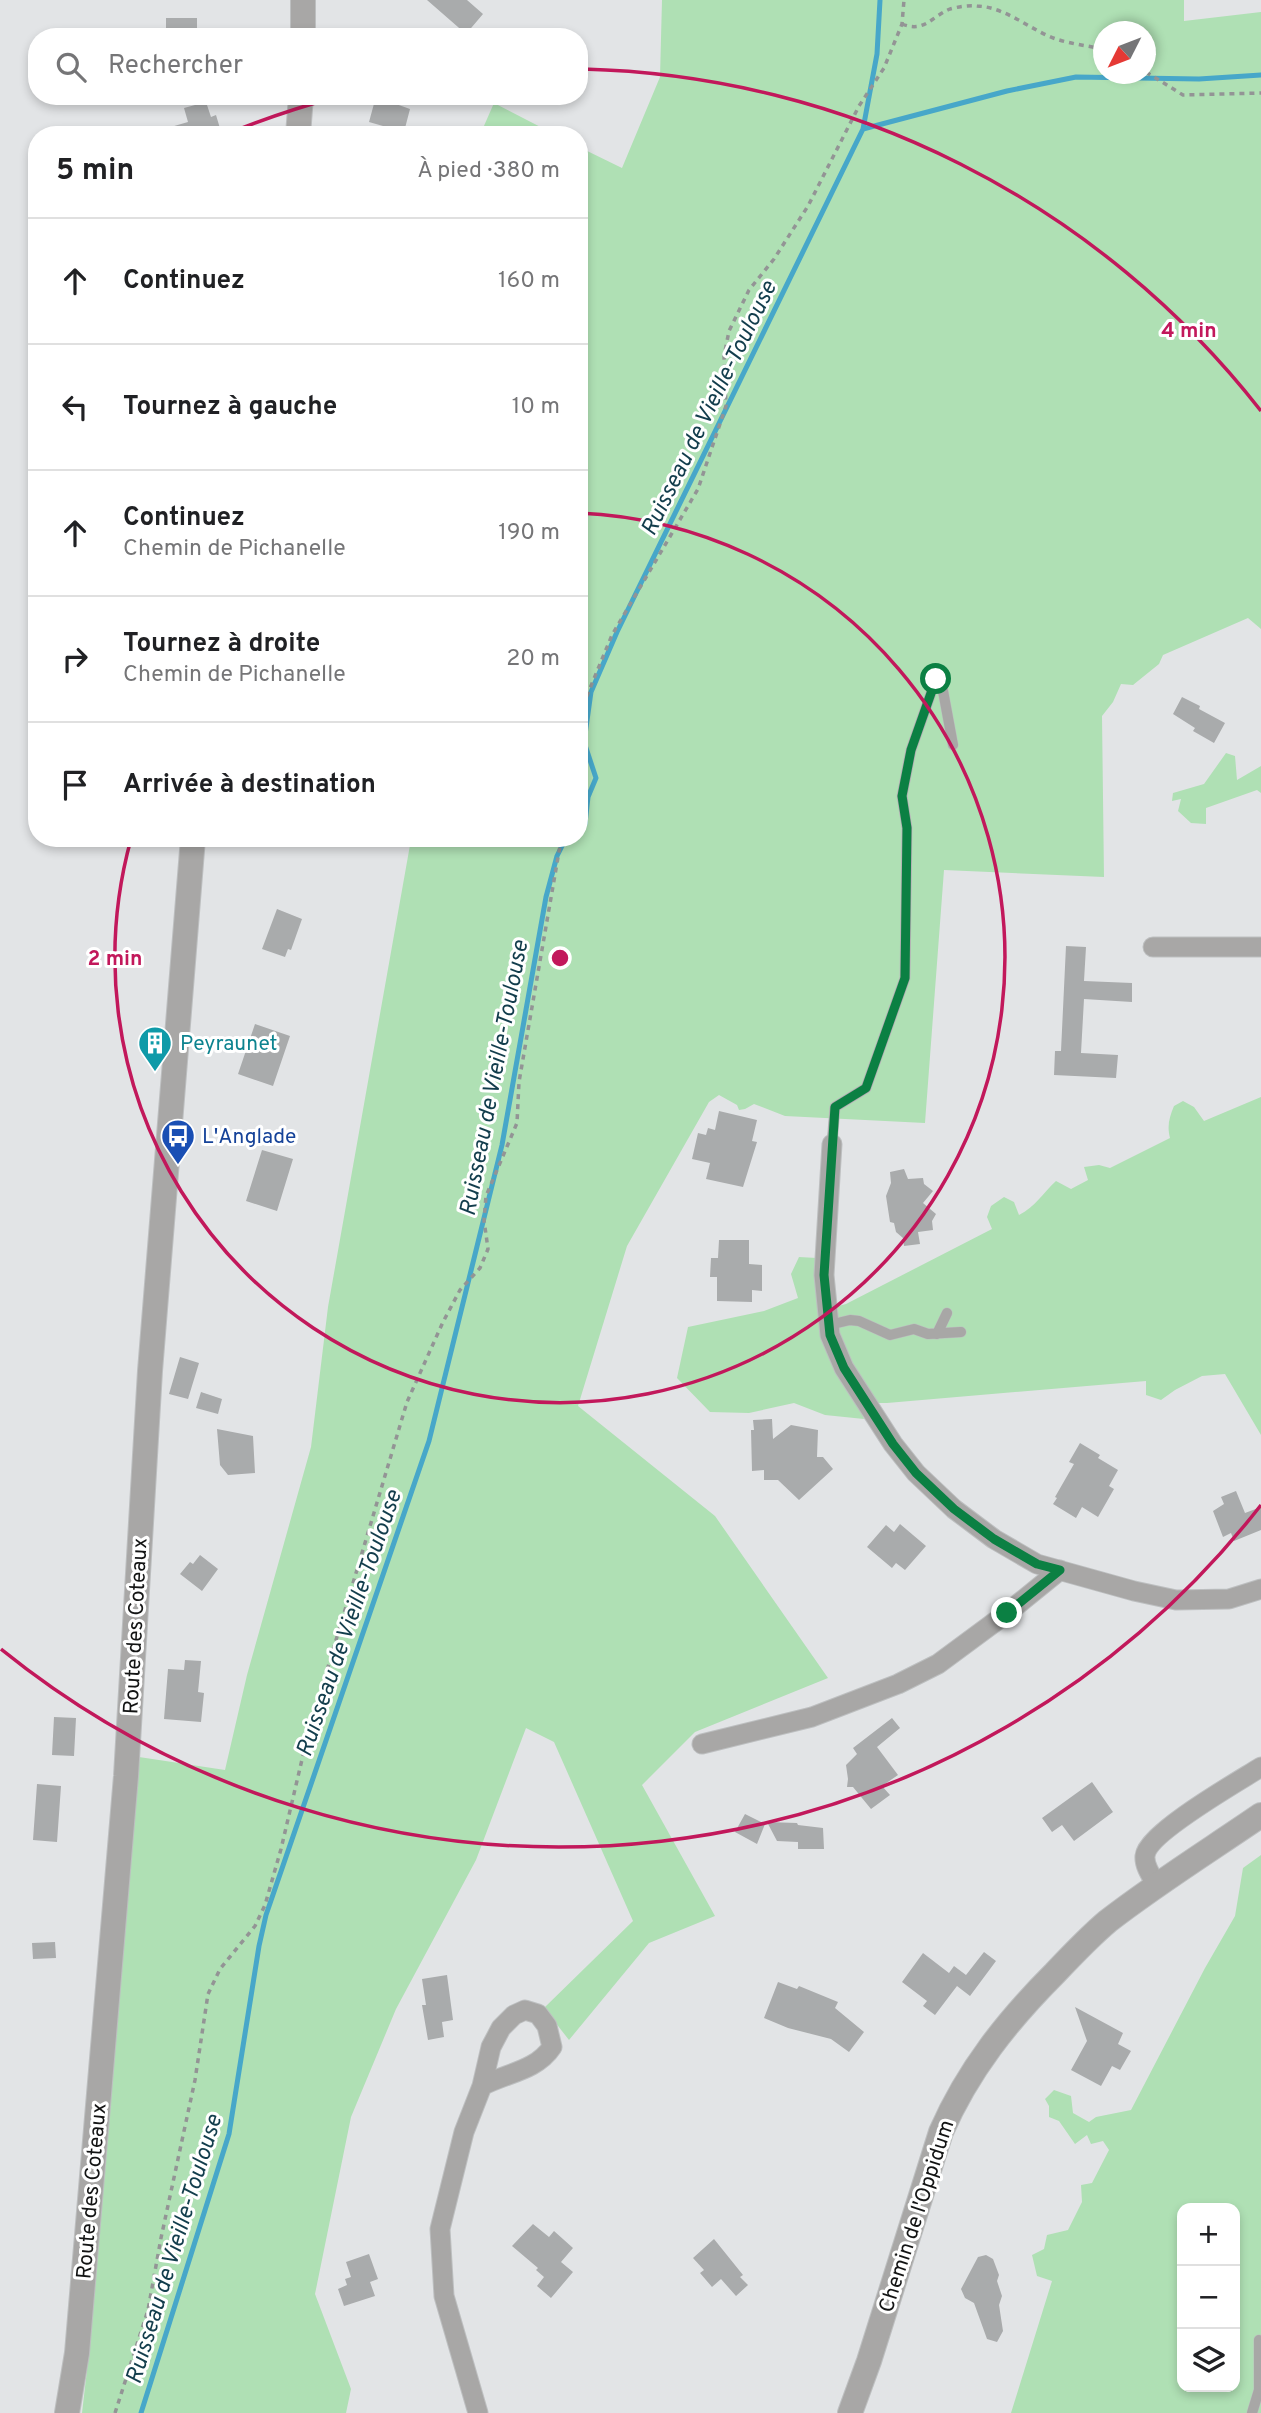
<!DOCTYPE html>
<html lang="fr">
<head>
<meta charset="utf-8">
<style>
  :root { --surface:#fff; --page:#f2f2f2; --text:#202124; --muted:#757577; --line:#e0e0e0 }
  body { margin:0; font-family:Overpass,sans-serif; background:var(--page); color:var(--text) }
  .controls { position:absolute; right:21px; bottom:21px; display:grid; overflow:hidden; border-radius:14px; box-shadow:0 4px 10px #0003 }
  .controls button { width:63px; height:63px; display:grid; place-items:center; padding:0; border:0; border-bottom:2px solid var(--line); background:var(--surface); color:var(--text); font:35px sans-serif }
  .compass { position:absolute; left:1093px; top:21px; width:63px; height:63px; border-radius:50%; background:var(--surface); box-shadow:0 4px 10px #0003; rotate:228deg }
  .stop { position:absolute; width:21px; height:21px; margin:-16px; border:5px solid #0b8043; border-radius:50%; background:#fff }
  .stop.end { background:#0b8043; border-color:#fff; box-shadow:0 2px 7px #0008 }
  .list { margin:0; padding:0; list-style:none }
  h2 { display:flex; justify-content:space-between; align-items:center; height:91px; margin:0; padding:0 28px; font-size:30px }
  h2 small { font-size:23px; font-weight:400; color:var(--muted) }
  .list li { display:grid; grid-template-columns:46px 1fr auto; gap:21px; align-items:center; box-sizing:border-box; height:126px; padding:0 28px; border-top:2px solid var(--line) }
  .list b { display:block; font-size:26px; white-space:nowrap }
  .list p { margin:0; font-size:23px; white-space:nowrap; color:var(--muted) }
  .list em { font-size:23px; font-style:normal; color:var(--muted) }
  .icon { flex:none; width:38px; height:38px; fill:none; stroke:currentColor; stroke-width:2; stroke-linecap:round; stroke-linejoin:round }
  .map { position:relative; flex:none; width:1261px; height:2413px; overflow:hidden }
  .search { position:absolute; background:var(--surface); box-shadow:0 4px 10px #0003; left:28px; top:28px; width:560px; height:77px; display:flex; align-items:center; gap:18px; box-sizing:border-box; padding:0 24px; border-radius:28px; color:var(--muted); font-size:26px }
  .panel { position:absolute; background:var(--surface); box-shadow:0 4px 10px #0003; left:28px; top:126px; width:560px; height:721px; border-radius:28px }
  .map>svg:first-child { display:block }
  .green { fill:#afe0b4; fill-rule:evenodd }
  .lines { fill:none; stroke-linecap:round; stroke-linejoin:round }
  .stream { stroke:#47a7c9; stroke-width:5 }
  .building { fill:#a9abac }
  .service-casing { stroke:#bdbfc0; stroke-width:11 }
  .minor-casing { stroke:#bdbfc0; stroke-width:21 }
  .tertiary-casing { stroke:#bdbfc0; stroke-width:26 }
  .path { stroke:#939495; stroke-width:3.5; stroke-dasharray:5 5; stroke-linecap:butt }
  .service { stroke:#a8a7a6; stroke-width:10 }
  .minor { stroke:#a8a7a6; stroke-width:19 }
  .tertiary { stroke:#a8a7a6; stroke-width:24 }
  .route { stroke:#0b8043; stroke-width:9 }
  .ring { fill:none; stroke:#c2185b; stroke-width:3.5 }
  .labels { text-anchor:middle; stroke-width:6; stroke-linejoin:round; paint-order:stroke }
  .culture-label { font-size:21px; fill:#0d838f; stroke:#fff; text-anchor:start }
  .transit-label { font-size:21px; fill:#164399; stroke:#fff; text-anchor:start }
  .street-label { font-size:21px; fill:#131414; stroke:#fff }
  .water-label { font-size:23px; font-style:italic; fill:#123d4c; stroke:#fff }
  .centre { fill:#c2185b; stroke:#fff; stroke-width:3.5 }
  .ring-label { font-size:21px; text-anchor:middle; font-weight:bold; fill:#c2185b; stroke:#fff; stroke-width:6; stroke-linejoin:round; paint-order:stroke }
</style>
</head>
<body>
<div class="map">
<svg width="1261" height="2413" viewBox="0 0 1261 2413">
  <rect width="100%" height="100%" fill="#e2e4e6"/>
  <!-- green -->
  <path class="green" d="M662,0H1184V21L1261,12V629L1248,618L1163,655L1159,664L1133,685L1121,684L1113,702L1102,716L1104,877L944,870L925,1123L785,1116L754,1104L745,1109L739,1110L737,1105L719,1095L709,1102L627,1246L578,1406L715,1516L828,1678L695,1732L642,1785L715,1916L649,1943L569,2040L544,2008L633,1921L554,1742L526,1728L476,1860L396,2009L351,2117L315,2294L351,2389L346,2413H82L87,2370L124,1892L139,1757L225,1770L247,1675L311,1447L328,1307L410,845L386,838H579V147L622,168L660,77ZM1104,32H1146V74H1104Z
    M494,103L556,135H480Z
    M1226,753L1235,756L1237,780L1261,766V793L1257,790L1206,808V824L1191,823L1178,811L1181,799L1172,801L1173,793L1204,784Z
    M1261,1097V1435L1225,1374L1202,1376L1175,1390L1161,1400L1146,1395V1381L887,1403H858L864,1419L825,1415L794,1403L749,1413L710,1412L677,1378L688,1327L764,1311L798,1298L791,1274L799,1257L817,1258L820,1311L846,1304L992,1229L987,1217L991,1206L1004,1197L1014,1202L1019,1215C1035,1207 1043,1193 1056,1181L1071,1189L1088,1180L1084,1167L1099,1165L1110,1168L1170,1138C1167,1126 1169,1118 1174,1106L1183,1101L1194,1107L1204,1121Z
    M1261,1855V2413H1011L1052,2281L1037,2276L1032,2255L1044,2249L1047,2235L1068,2230L1082,2202L1081,2185L1092,2183L1109,2150L1103,2141L1091,2144L1087,2135L1075,2144L1059,2121L1049,2117V2106L1045,2099L1054,2090L1071,2096L1073,2113L1089,2122L1096,2117L1131,2110L1205,1968L1235,1916L1243,1868ZM1182,2208H1235V2387H1182Z"/>
  <g class="lines">
    <!-- stream -->
    <path class="stream" d="M863,129L1007,91L1076,77L1199,79L1261,75
      M579,827L585,824L588,797L596,778L584,742L591,692L617,632L863,129L877,54L880,0
      M141,2413L229,2134L259,1946L266,1915L429,1441L502,1145L546,897L557,856L566,838"/>
  </g>
  <!-- building -->
  <path class="building" d="M427,0H467L483,14L466,34Z
    M166,18H197V37H166Z
    M379,96H399L396,104L410,109L404,132L369,122L375,100Z
    M206,102L211,117L216,115L222,135H157V131L188,122L184,108Z
    M1182,697L1200,706L1199,709L1225,723L1214,743L1193,731L1195,728L1173,714Z
    M277,909L302,919L291,950L288,949L285,957L262,949Z
    M1066,946L1086,947L1084,981L1132,983V1002L1084,999L1081,1053L1118,1055L1116,1078L1054,1075L1055,1051H1061Z
    M255,1024L290,1036L273,1086L238,1074Z
    M719,1111L757,1120L752,1141L757,1142L743,1187L706,1179L710,1163L692,1159L698,1133L706,1135L708,1128L715,1130Z
    M262,1150L293,1159L277,1211L246,1201Z
    M904,1169L908,1179L923,1178L924,1184L933,1191L923,1203L936,1214L932,1221L933,1230L918,1232L920,1244L904,1246L903,1238L896,1232L894,1223L890,1222L886,1196L891,1183L890,1172Z
    M719,1240H749V1264L762,1265V1291L752,1290V1302L717,1301V1277H710L711,1258H718Z
    M180,1357L199,1363L188,1399L169,1394Z
    M201,1392L222,1399L218,1414L196,1408Z
    M772,1419L773,1439L791,1425L818,1430L817,1457H823L833,1469L799,1500L778,1480H764V1470L752,1471L751,1430H754L753,1420Z
    M217,1429L253,1436L255,1473L228,1475L220,1465Z
    M1080,1443L1100,1455L1098,1458L1118,1470L1109,1486L1114,1489L1098,1517L1082,1507L1076,1518L1053,1504L1057,1498L1055,1497L1074,1464L1069,1462Z
    M1236,1491L1245,1513L1261,1507V1530L1234,1541L1231,1533L1223,1537L1213,1511L1224,1504L1221,1497Z
    M900,1524L926,1546L905,1570L896,1563L892,1568L867,1547L886,1525L894,1532Z
    M200,1555L218,1569L202,1591L180,1574L190,1562L193,1564Z
    M185,1660L201,1661L198,1692L204,1693L201,1722L164,1719L168,1669L184,1670Z
    M54,1717L76,1718L74,1756L52,1755Z
    M892,1718L900,1728L877,1747L898,1775L882,1786L890,1795L871,1809L853,1787H847L848,1779L846,1765L857,1754L853,1748Z
    M1092,1782L1113,1812L1074,1841L1062,1825L1052,1832L1042,1818Z
    M37,1784L61,1786L57,1842L33,1840Z
    M745,1814L765,1824L757,1844L735,1832Z
    M767,1822L797,1823L798,1825L823,1828L824,1849H798V1842L777,1841Z
    M55,1942L56,1958L33,1959L32,1943Z
    M984,1952L996,1961L970,1996L957,1986L935,2015L923,2006L927,2001L902,1982L923,1953L949,1973L954,1966L966,1975Z
    M447,1975L453,2020L442,2022L444,2037L428,2040L422,2005H426L422,1979Z
    M778,1982L797,1989L799,1986L838,2002L835,2008L864,2032L849,2052L831,2039L788,2028L764,2018Z
    M1075,2007L1123,2033L1118,2044L1131,2051L1120,2070L1112,2066L1101,2086L1071,2070L1087,2041Z
    M533,2224L549,2237L554,2231L573,2248L561,2262L573,2272L551,2298L537,2286L544,2277L536,2270L538,2268L512,2246Z
    M714,2239L743,2275L740,2277L748,2285L736,2296L721,2279L712,2287L700,2273L704,2270L693,2258Z
    M369,2254L378,2279L370,2282L375,2296L344,2306L338,2289L347,2285L345,2279L351,2277L346,2262Z
    M986,2255L993,2259L999,2275L997,2281L1002,2296L999,2305L1003,2331L997,2342L987,2339L974,2303L965,2298L961,2289L978,2257Z"/>
  <g class="lines">
    <!-- service casing -->
    <g class="service-casing">
      <path id="service" d="M832,1144L835,1107L866,1088L905,978L907,828L902,796L911,750L936,679L941,680L953,745
        M829,1325L850,1320L859,1321L890,1335L914,1329L928,1334L961,1332
        M937,1334L947,1313
        M1252,2413L1259,2390V2340"/>
    </g>
    <!-- minor casing -->
    <g class="minor-casing">
      <path id="minor" d="M1153,947H1261
        M832,1144L824,1275L830,1335L844,1368L893,1444L916,1473L954,1509L994,1539L1037,1564L1134,1591L1176,1600L1229,1599L1261,1589
        M702,1744L812,1717L898,1684L938,1664L1007,1613L1060,1570
        M1157,1886C1152,1877 1144,1866 1145,1856C1147,1833 1239,1781 1261,1767
        M478,2413L444,2296L440,2229L464,2132L482,2086L491,2047L501,2028L514,2015L525,2010L538,2014L547,2026L552,2047C536,2071 506,2073 482,2086"/>
    </g>
    <!-- tertiary casing -->
    <g class="tertiary-casing">
      <path id="tertiary" d="M303,37V0
        M298,135L301,96
        M67,2413L77,2353L126,1776L150,1371L193,838
        M850,2413L869,2361L941,2132C968,2070 1008,2020 1055,1973C1072,1955 1089,1937 1108,1921C1157,1883 1210,1850 1261,1815"/>
    </g>
    <!-- path -->
    <path class="path" d="M902,24C924,33 931,17 950,9C957,7 969,5 977,6C1006,7 1030,30 1056,39C1071,44 1088,46 1104,49
      M1146,72L1183,95L1261,93
      M579,715L612,635L698,489L726,406L724,356L729,331L749,290L774,259L808,206L859,106L884,68L902,24L904,0
      M115,2413L148,2310L161,2238L195,2080L208,1994L220,1969L255,1926L265,1905L281,1849L308,1734L407,1402L443,1322L460,1290L480,1268L488,1249L484,1220L486,1196L517,1123L519,1082L560,846L558,838"/>
    <!-- service -->
    <use href="#service" class="service"/>
    <!-- minor -->
    <use href="#minor" class="minor"/>
    <!-- tertiary -->
    <use href="#tertiary" class="tertiary"/>
  </g>
  <g class="lines">
    <!-- route -->
    <path class="route" d="M936,679L911,750L902,796L907,828L905,978L866,1088L835,1107L824,1275L830,1335L844,1368L893,1444L916,1473L954,1509L994,1539L1037,1564L1060,1570L1007,1613"/>
  </g>
  <!-- distance rings -->
  <g class="ring">
    <path d="M579 513A445 445 0 1 1 131 839"/>
    <path d="M1261 1505A889 889 0 0 1 1 1649M227 134A889 889 0 0 1 337 97M583 69A889 889 0 0 1 1261 411"/>
  </g>
  <!-- icons -->
  <defs>
    <g id="building-pin" transform="scale(1.75)"><path d="M0 17L-7.5 6A9.5 9.5 0 1 1 7.5 6Z" fill="#0f9aa8" stroke="#fff"/><path d="M-4-6H4V6H1V3H-1V6H-4ZM-2.5-4.3h1.7v1.8h-1.7ZM.8-4.3h1.7v1.8H.8ZM-2.5-1h1.7V.8h-1.7ZM.8-1h1.7V.8H.8Z" fill="#fff"/></g>
    <g id="bus-pin" transform="scale(1.75)"><path d="M0 17L-7.5 6A9.5 9.5 0 1 1 7.5 6Z" fill="#1a4fb4" stroke="#fff"/><path d="M-5-6H5V4H4V6H2V4H-2V6H-4V4H-5ZM-3.5-4V0h7V-4ZM-3.5 1.2v1.5H-2V1.2ZM2 1.2v1.5H3.5V1.2Z" fill="#fff"/></g>
  </defs>
  <g fill-rule="evenodd">
    <use href="#building-pin" x="155" y="1043"/>
    <use href="#bus-pin" x="178" y="1136"/>
  </g>
  <g class="labels">
    <!-- culture labels -->
    <g class="culture-label">
      <text x="180" y="1050">Peyraunet</text>
    </g>
    <!-- transit labels -->
    <g class="transit-label">
      <text x="202" y="1143">L'Anglade</text>
    </g>
    <!-- street labels -->
    <g class="street-label">
      <text transform="translate(135 1626) rotate(-87)" y="7">Route des Coteaux</text>
      <text transform="translate(91 2191) rotate(-85)" y="7">Route des Coteaux</text>
      <text transform="translate(916 2216) rotate(-72)" y="7">Chemin de l'Oppidum</text>
    </g>
    <!-- water labels -->
    <g class="water-label">
      <text transform="translate(708 408) rotate(-64)" y="8">Ruisseau de Vieille-Toulouse</text>
      <text transform="translate(493 1078) rotate(-79)" y="8">Ruisseau de Vieille-Toulouse</text>
      <text transform="translate(348 1623) rotate(-71)" y="8">Ruisseau de Vieille-Toulouse</text>
      <text transform="translate(173 2249) rotate(-73)" y="8">Ruisseau de Vieille-Toulouse</text>
    </g>
  </g>
  <circle cx="560" cy="958" r="10" class="centre"/>
  <g class="ring-label">
    <text x="1189" y="337">4 min</text>
    <text x="115" y="965">2 min</text>
  </g>
</svg>
<div class="controls">
<button>+</button>
<button>−</button>
<button><svg class="icon" aria-label="layers" viewBox="0 0 24 24"><path d="M12 4l9 5-9 5-9-5zM3 14l9 5 9-5"/></svg></button>
</div>
<svg class="compass" viewBox="-18 -18 36 36"><path d="M0-13l5 13h-10z" fill="#e53935"/><path d="M0 13l5-13h-10z" fill="#757577"/></svg>
<div class="stop" style="left:936px;top:679px"></div>
<div class="stop end" style="left:1007px;top:1613px"></div>
<div class="search"><svg class="icon" aria-label="search" viewBox="0 0 24 24"><circle cx="10" cy="10" r="6"/><path d="M15 15l6 6"/></svg>Rechercher</div>
<section class="panel">
<h2>5 min<small>À pied · 380 m</small></h2>
<ul class="list">
<li><svg class="icon" aria-label="ahead" viewBox="0 0 24 24"><path d="M12 20V5M6 11l6-6 6 6"/></svg><div><b>Continuez</b></div><em>160 m</em></li>
<li><svg class="icon" aria-label="left" viewBox="0 0 24 24"><path d="M17 20v-9H6M10 6l-5 5 5 5"/></svg><div><b>Tournez à gauche</b></div><em>10 m</em></li>
<li><svg class="icon" aria-label="ahead" viewBox="0 0 24 24"><path d="M12 20V5M6 11l6-6 6 6"/></svg><div><b>Continuez</b><p>Chemin de Pichanelle</p></div><em>190 m</em></li>
<li><svg class="icon" aria-label="right" viewBox="0 0 24 24"><path d="M7 20v-9h11M14 6l5 5-5 5"/></svg><div><b>Tournez à droite</b><p>Chemin de Pichanelle</p></div><em>20 m</em></li>
<li><svg class="icon" aria-label="arrive" viewBox="0 0 24 24"><path d="M6 21V4h12l-3 4 3 4H6"/></svg><div><b>Arrivée à destination</b></div></li>
</ul>
</section>
</div>
</body>
</html>
